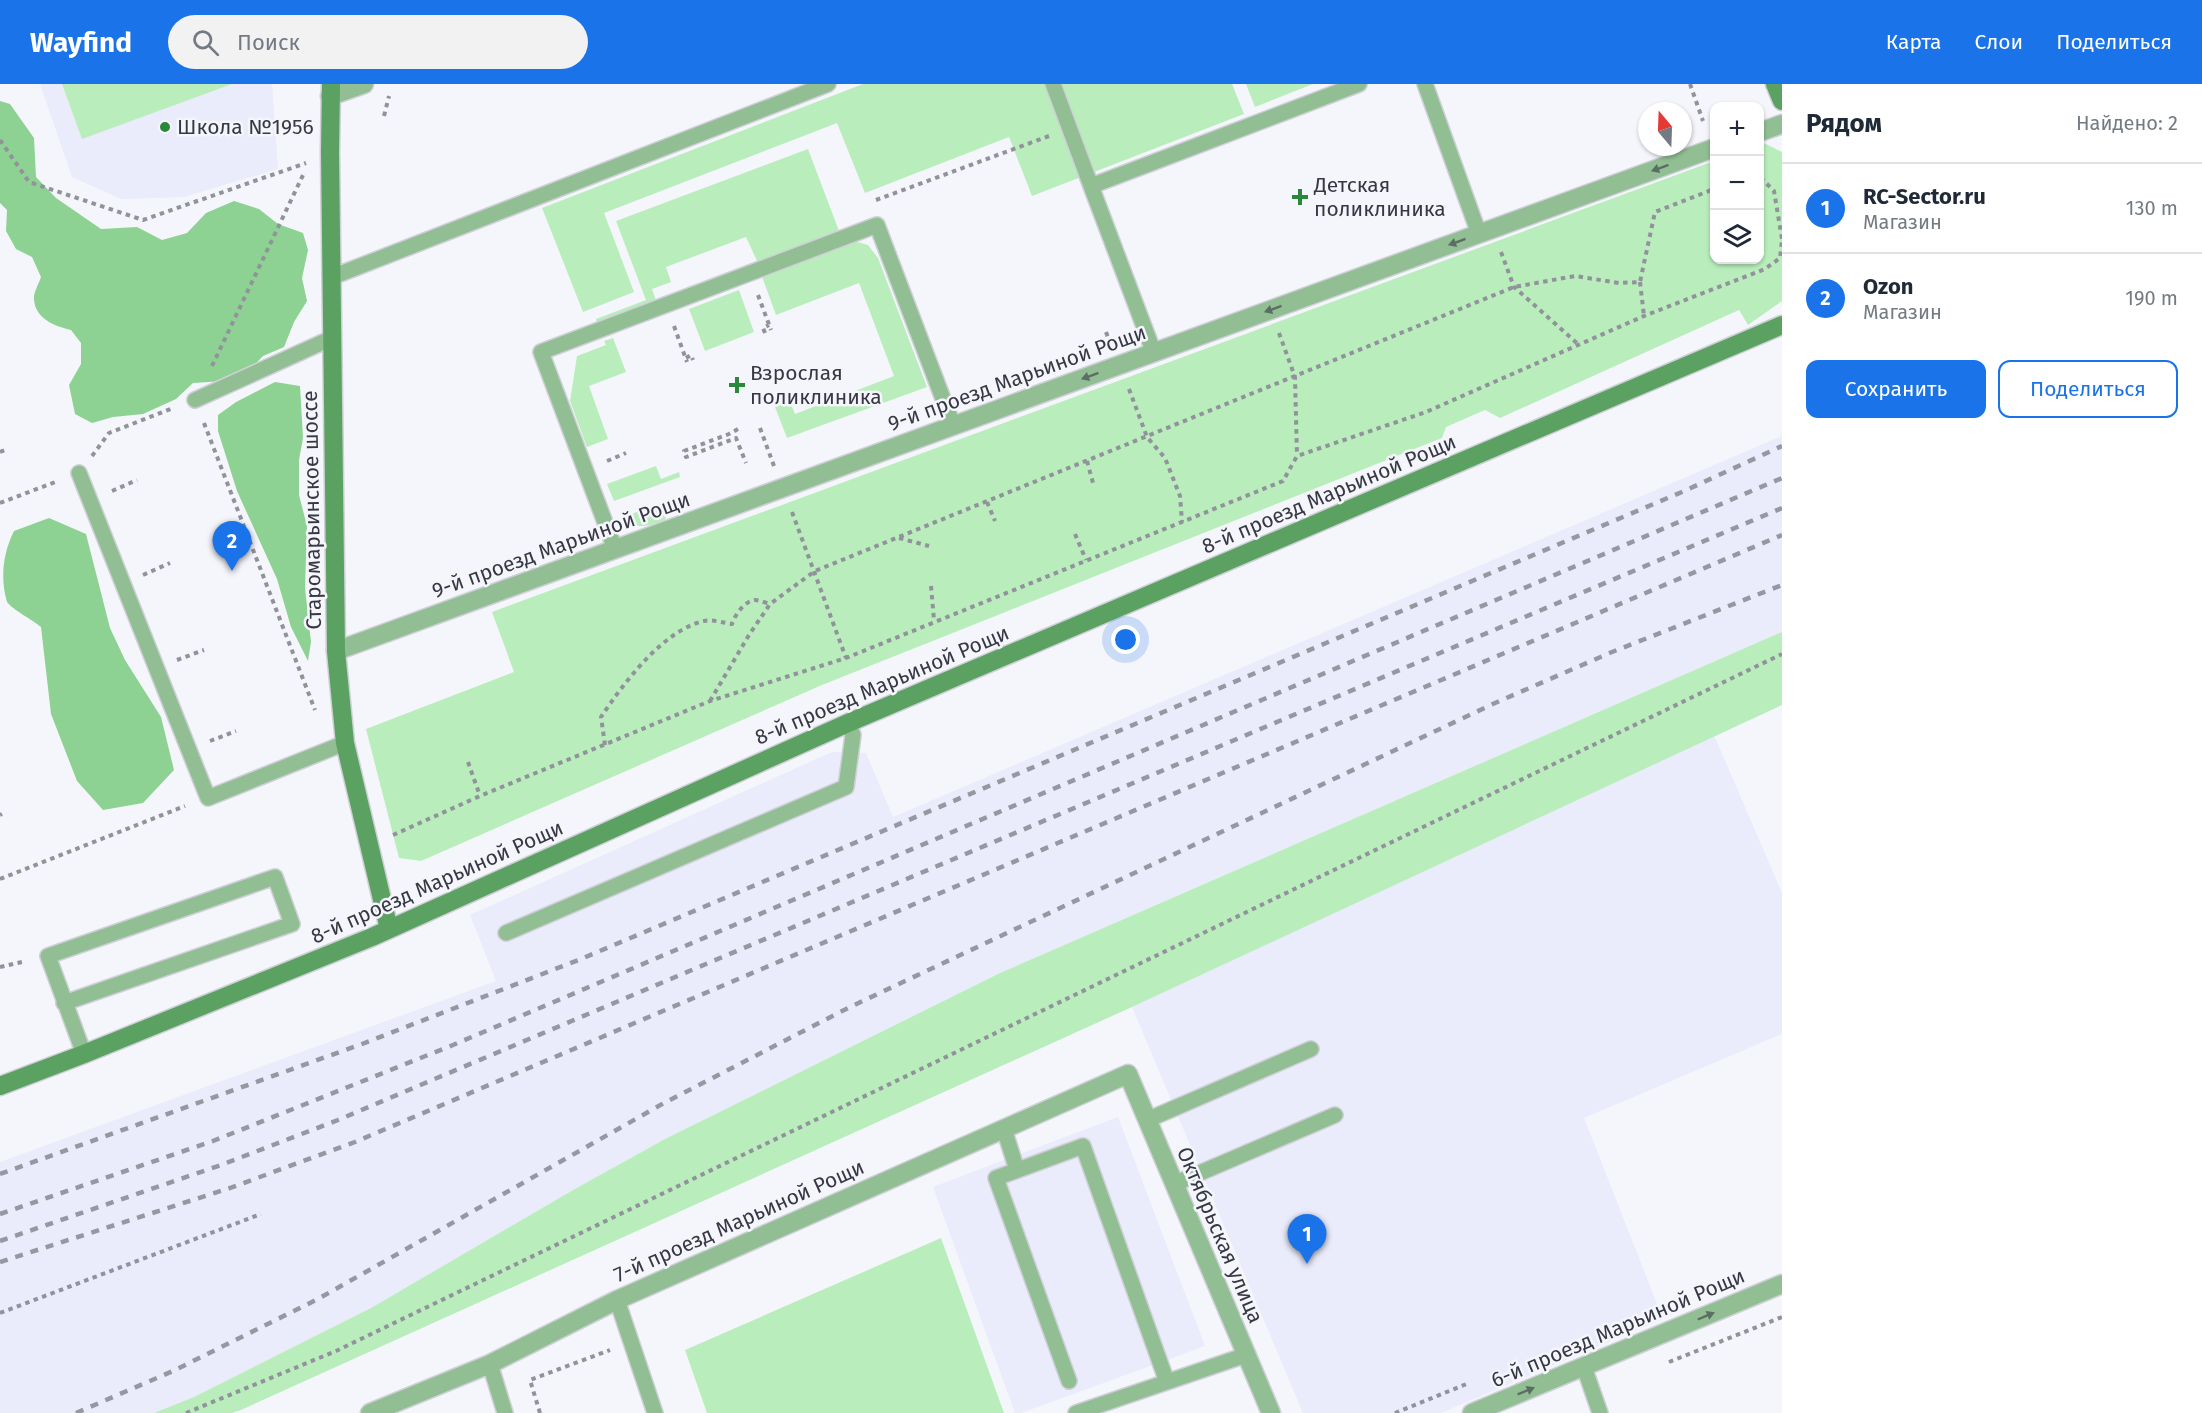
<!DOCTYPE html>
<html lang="ru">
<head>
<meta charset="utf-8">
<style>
  :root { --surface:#fff; --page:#f2f2f3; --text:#1f2937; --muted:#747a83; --line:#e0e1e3; --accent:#1a73e8 }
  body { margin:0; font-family:"Fira Sans",sans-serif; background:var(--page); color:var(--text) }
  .controls { position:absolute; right:18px; top:18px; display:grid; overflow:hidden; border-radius:12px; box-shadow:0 2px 4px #0004 }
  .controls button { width:54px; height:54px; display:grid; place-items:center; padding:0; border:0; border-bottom:2px solid var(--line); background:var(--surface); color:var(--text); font:30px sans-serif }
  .compass { position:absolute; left:1638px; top:18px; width:54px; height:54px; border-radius:50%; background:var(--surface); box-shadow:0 2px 4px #0004; rotate:341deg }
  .you { position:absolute; left:1126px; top:556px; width:21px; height:21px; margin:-15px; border:4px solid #fff; border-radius:50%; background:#1a73e8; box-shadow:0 0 0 9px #1a73e833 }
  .badge { display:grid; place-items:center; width:39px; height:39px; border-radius:50%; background:var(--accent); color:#fff; font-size:20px; font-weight:700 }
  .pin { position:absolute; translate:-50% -50px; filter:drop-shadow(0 2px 3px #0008) }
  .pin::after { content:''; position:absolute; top:32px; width:21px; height:18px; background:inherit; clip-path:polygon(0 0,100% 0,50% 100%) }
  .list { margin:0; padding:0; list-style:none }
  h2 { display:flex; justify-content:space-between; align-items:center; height:78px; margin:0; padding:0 24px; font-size:26px }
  h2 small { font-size:20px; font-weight:400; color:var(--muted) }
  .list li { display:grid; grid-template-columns:39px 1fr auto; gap:18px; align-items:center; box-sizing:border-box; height:90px; padding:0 24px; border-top:2px solid var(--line) }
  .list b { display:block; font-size:22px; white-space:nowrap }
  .list p { margin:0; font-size:20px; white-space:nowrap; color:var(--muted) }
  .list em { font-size:20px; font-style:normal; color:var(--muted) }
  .actions { display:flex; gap:12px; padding:18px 24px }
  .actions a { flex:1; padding:14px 0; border:2px solid var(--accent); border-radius:12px; text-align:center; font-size:21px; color:var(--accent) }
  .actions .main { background:var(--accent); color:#fff }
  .icon { flex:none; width:33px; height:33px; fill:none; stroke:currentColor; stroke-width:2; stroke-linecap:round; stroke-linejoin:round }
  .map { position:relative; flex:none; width:1782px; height:1329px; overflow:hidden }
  header { display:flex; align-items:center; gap:36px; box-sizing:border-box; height:84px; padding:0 30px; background:var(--accent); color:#fff }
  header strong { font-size:28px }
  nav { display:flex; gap:33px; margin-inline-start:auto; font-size:21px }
  .search { width:420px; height:54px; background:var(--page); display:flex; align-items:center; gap:15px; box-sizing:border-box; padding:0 21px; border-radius:33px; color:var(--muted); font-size:22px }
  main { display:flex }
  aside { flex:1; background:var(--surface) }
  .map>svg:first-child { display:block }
  .built { fill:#eaebfb }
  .green { fill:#b9eebc }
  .forest { fill:#8dd292 }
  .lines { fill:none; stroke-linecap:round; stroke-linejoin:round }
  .lane-casing { stroke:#cfd0d7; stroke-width:18 }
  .street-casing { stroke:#cfd0d7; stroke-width:21 }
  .secondary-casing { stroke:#cfd0d7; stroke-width:21 }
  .path { stroke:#91929b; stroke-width:4; stroke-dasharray:4.5 4.5; stroke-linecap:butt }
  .lane { stroke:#91bf93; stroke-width:15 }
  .street { stroke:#91bf93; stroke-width:18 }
  .secondary { stroke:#5ba262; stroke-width:18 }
  .rail { stroke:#9697a0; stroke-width:4.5; stroke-dasharray:8 8; stroke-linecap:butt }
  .oneway { fill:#5b6e64 }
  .poi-dot { fill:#2a883b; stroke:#f5f6fc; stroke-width:2 }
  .labels { text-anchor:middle; stroke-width:5; stroke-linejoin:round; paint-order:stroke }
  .poi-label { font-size:21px; fill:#373844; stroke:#f5f6fc; text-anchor:start }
  .street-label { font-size:21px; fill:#373844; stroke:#f5f6fc }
</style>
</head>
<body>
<header>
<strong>Wayfind</strong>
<div class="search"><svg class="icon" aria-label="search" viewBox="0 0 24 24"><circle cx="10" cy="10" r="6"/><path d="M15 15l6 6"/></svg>Поиск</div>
<nav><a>Карта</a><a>Слои</a><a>Поделиться</a></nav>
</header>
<main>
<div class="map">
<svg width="1782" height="1329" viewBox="0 0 1782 1329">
  <rect width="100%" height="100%" fill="#f5f6fc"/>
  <!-- built -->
  <path class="built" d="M40,0H272L278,85L184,113L121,115L72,93Z
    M1782,352V548L1000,889L665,1055L573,1106L371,1224L194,1313L154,1329H0V1078L496,897L470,831L832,668L866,669L893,733Z
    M1714,651L1782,809V950L1584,1034L1663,1235L1441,1329H1303L1132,923Z
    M1118,1033L1205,1262L1021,1329H1015L933,1103Z"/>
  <!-- green -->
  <path class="green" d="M62,0H232L82,55Z
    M863,0H1232L1244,30L1032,112L1009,53L865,109L837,39L604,129L634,208L583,228L542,124Z
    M1246,0H1313L1255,23Z
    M1764,59L1782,68V217L1748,241L1739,226L1500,334L1485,326L1446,343L1442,354L822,601L421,777L399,774L366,645L514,588L492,528L1714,77V176H1760V61Z
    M808,65L839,147L757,177L746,153L666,183L671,198L652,205L656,216L597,238L596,235L646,216L616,137Z
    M854,157L868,161L878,174L927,303L787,354L775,323L790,318L795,330L894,292L859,199L776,231L761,190Z
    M739,206L754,248L705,267L689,225Z
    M613,254L626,288L589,302L608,355L587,363L570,317L577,272L606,261L604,257Z
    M656,382L661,395L679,388L680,393L614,417L607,400Z
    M670,416L672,421L665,436C649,442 636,447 623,433Z
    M1782,548V621L1132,923L241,1326L232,1329H154L194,1313L371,1224L573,1106L665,1055L1000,889Z
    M941,1154L1004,1329H707L685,1266Z"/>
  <!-- forest -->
  <path class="forest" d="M0,17L10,20L34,54L36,93L56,114L101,145L137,143L162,156L187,149L206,129L234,117L259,125L278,140L303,149L308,166L302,194L307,217L294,238L284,263L263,272L247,289L225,297L193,299L176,315L143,330L113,333L92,339L75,330L69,301L81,280V259L71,246C54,242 33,234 34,212C35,206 39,199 41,193L32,173L16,165L6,147L7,126L0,119Z
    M275,298L300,302L303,354L299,376V411L307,442L305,504L311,558L308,577L291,543L277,495L237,407L218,347V331L236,318Z
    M49,434L86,450L110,544L125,576L161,633L174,686L143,719L103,726L77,697L51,630L41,543C33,536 13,526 7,518C0,494 3,469 14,447Z"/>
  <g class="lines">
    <!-- lane casing -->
    <g class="lane-casing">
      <path id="lane" d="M1053,0L1091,102
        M1425,0L1479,150
        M332,193L828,0
        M1154,269L1091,102L1359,0
        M195,316L332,254
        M79,389L208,714L345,659
        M615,465L541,268L877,141L953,341
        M506,849L846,703L853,651L848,639
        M64,919L292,840L275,793L48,872L84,970
        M1147,1036L1311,965
        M1004,1045L1017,1086
        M1174,1100L1335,1031
        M617,1216L655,1329
        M490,1280L505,1329
        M1584,1283L1600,1329
        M1069,1297L996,1094L1083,1062L1167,1298
        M1076,1329L1246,1271"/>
    </g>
    <!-- street casing -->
    <g class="street-casing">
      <path id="street" d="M330,12L364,0
        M1760,48L1782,40
        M336,567L1714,64
        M370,1329L490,1280L617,1216L1128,990L1271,1329
        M1472,1329L1782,1200"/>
    </g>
    <!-- secondary casing -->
    <g class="secondary-casing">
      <path id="secondary" d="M331,0L330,68L336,567L345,659L389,845
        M1775,0L1782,17
        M0,1002L84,970L372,853L848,639L1782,241"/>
    </g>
    <!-- path -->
    <path class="path" d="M1690,0L1703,37
      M384,32L389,12
      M0,56L29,98L143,136L306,79
      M1760,94L1762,95L1774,107L1782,155
      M876,116L1049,52
      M1501,168L1514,203L1580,262
      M1640,198L1644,232
      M758,211L771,246
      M674,242L687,278
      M1106,248L1110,259
      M765,249L763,244L769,241
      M1279,249L1295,293L1297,372
      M686,274L691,271L693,276
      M212,282L303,91
      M1129,305L1147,353L1165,374L1180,412L1182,438
      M204,339L315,626
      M760,344L774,382
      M738,345L729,350L684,367L686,373L736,354L746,379
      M0,368L8,365
      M92,372L109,349L173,324
      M607,377L626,369
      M1087,377L1093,399
      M112,407L137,396
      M987,418L995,437
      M0,419L58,397
      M792,428L846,574
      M1075,450L1086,476
      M899,454L929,462
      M143,491L170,479
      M931,502L934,536
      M177,576L204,566
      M710,617L749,551L770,520L815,487L1514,203L1575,192L1619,199L1640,198L1655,128L1714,105
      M210,657L236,647
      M605,661L601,633C623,600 663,546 704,537C712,535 724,539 732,540C735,531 744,517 755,516C759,516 766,519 770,520
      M468,678L480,712
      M0,731L2,730
      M393,751L480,712L710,617L846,574L1283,397L1297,372L1426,328L1644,232L1765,185L1780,174L1782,156
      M0,795L185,722
      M0,883L26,877
      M0,1229L261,1130
      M1669,1278L1782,1233
      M186,1329L336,1267L1782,570
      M540,1329L530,1296L610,1266
      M1395,1329L1469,1299"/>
    <!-- lane -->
    <use href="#lane" class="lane"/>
    <!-- street -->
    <use href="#street" class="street"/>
    <!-- secondary -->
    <use href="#secondary" class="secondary"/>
    <!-- rail -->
    <path class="rail" d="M0,1090L362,960L581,875L1682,408L1782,362
      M0,1130L213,1057L453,961L1782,394
      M0,1157L221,1081L338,1036L1782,424
      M0,1178L230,1104L355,1058L1782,451
      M76,1329L173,1287L318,1215L664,1019L850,923L1495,619L1612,568L1782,501"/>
  </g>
  <!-- one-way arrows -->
  <defs><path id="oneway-solid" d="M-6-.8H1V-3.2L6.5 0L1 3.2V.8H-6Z" transform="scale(1.5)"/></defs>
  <g class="oneway">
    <use href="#oneway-solid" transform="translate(1660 84) rotate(160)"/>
    <use href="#oneway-solid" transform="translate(1457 158) rotate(160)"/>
    <use href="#oneway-solid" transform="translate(1273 225) rotate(160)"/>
    <use href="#oneway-solid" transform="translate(1090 292) rotate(160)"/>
    <use href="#oneway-solid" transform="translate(1706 1232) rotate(-23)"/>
    <use href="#oneway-solid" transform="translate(1526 1307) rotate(-22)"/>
  </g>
  <!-- markers -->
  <g class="poi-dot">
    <circle cx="165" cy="43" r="6"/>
    <path d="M1297 104h6v6h6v6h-6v6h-6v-6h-6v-6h6z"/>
    <path d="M734 292h6v6h6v6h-6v6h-6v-6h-6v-6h6z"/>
  </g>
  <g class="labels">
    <!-- poi labels -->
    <g class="poi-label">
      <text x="177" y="50">Школа №1956</text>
      <text x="1314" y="108">Детская<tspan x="1314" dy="24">поликлиника</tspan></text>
      <text x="750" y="296">Взрослая<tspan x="750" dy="24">поликлиника</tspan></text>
    </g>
    <!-- street labels -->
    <g class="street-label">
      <text transform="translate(1017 294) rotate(-20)" y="7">9-й проезд Марьиной Рощи</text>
      <text transform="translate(1329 410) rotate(-23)" y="7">8-й проезд Марьиной Рощи</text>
      <text transform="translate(312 426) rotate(-91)" y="7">Старомарьинское шоссе</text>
      <text transform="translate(561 461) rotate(-20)" y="7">9-й проезд Марьиной Рощи</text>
      <text transform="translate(882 601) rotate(-23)" y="7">8-й проезд Марьиной Рощи</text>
      <text transform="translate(437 798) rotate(-24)" y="7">8-й проезд Марьиной Рощи</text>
      <text transform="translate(739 1137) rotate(-24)" y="7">7-й проезд Марьиной Рощи</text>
      <text transform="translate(1220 1151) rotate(67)" y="7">Октябрьская улица</text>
      <text transform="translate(1618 1244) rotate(-23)" y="7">6-й проезд Марьиной Рощи</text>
    </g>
  </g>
</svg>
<div class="controls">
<button>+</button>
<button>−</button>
<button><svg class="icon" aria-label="layers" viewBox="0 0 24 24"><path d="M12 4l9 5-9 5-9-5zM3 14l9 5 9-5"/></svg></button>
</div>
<svg class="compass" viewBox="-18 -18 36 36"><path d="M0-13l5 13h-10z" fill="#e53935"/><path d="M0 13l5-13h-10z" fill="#747a83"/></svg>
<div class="you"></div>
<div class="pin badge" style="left:1307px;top:1180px">1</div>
<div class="pin badge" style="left:232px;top:487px">2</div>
</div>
<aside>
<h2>Рядом<small>Найдено: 2</small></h2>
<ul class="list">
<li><span class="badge">1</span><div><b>RC-Sector.ru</b><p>Магазин</p></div><em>130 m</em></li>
<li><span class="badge">2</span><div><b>Ozon</b><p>Магазин</p></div><em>190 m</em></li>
</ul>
<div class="actions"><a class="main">Сохранить</a><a>Поделиться</a></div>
</aside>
</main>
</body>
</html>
